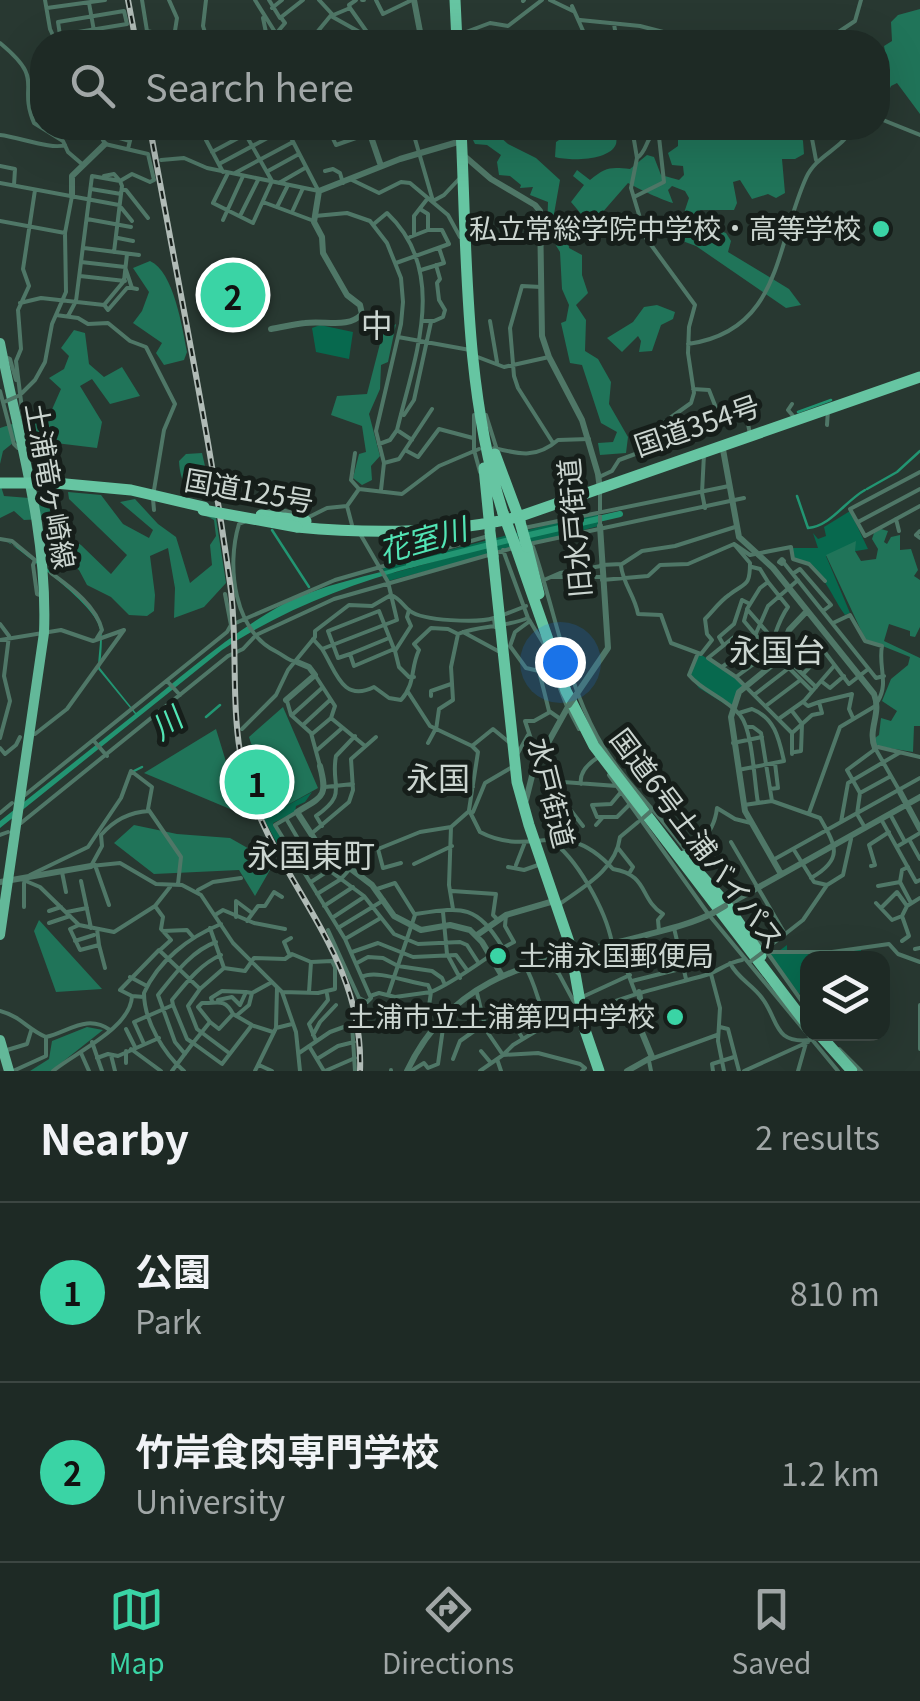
<!DOCTYPE html>
<html lang="en">
<head>
<meta charset="utf-8">
<style>
  :root { --surface:#1e2a25; --page:#2b3632; --text:#f1f3f6; --muted:#a1a7a7; --line:#3c4642; --accent:#3ad4a5 }
  body { margin:0; font-family:Georgia,"Noto Sans JP",serif; background:var(--page); color:var(--text) }
  .controls { position:absolute; right:30px; bottom:30px; display:grid; overflow:hidden; border-radius:20px; box-shadow:0 10px 40px #0002 }
  .controls button { width:90px; height:90px; display:grid; place-items:center; padding:0; border:0; border-bottom:2px solid var(--line); background:var(--surface); color:var(--text); font:50px sans-serif }
  .you { position:absolute; left:560px; top:662px; width:35px; height:35px; margin:-25px; border:8px solid #fff; border-radius:50%; background:#1a73e8; box-shadow:0 0 0 15px #1a73e833 }
  .badge { display:grid; place-items:center; width:65px; height:65px; border-radius:50%; background:var(--accent); color:#111; font-size:32px; font-weight:700 }
  .pin { position:absolute; translate:-50% -50%; border:5px solid #fff; box-shadow:0 2px 10px #0006 }
  .list { margin:0; padding:0; list-style:none }
  h2 { display:flex; justify-content:space-between; align-items:center; height:130px; margin:0; padding:0 40px; font-size:42px }
  h2 small { font-size:32px; font-weight:400; color:var(--muted) }
  .list li { display:grid; grid-template-columns:65px 1fr auto; gap:30px; align-items:center; box-sizing:border-box; height:180px; padding:0 40px; border-top:2px solid var(--line) }
  .list b { display:block; font-size:38px; white-space:nowrap }
  .list p { margin:0; font-size:32px; white-space:nowrap; color:var(--muted) }
  .list em { font-size:32px; font-style:normal; color:var(--muted) }
  .icon { flex:none; width:55px; height:55px; fill:none; stroke:currentColor; stroke-width:2; stroke-linecap:round; stroke-linejoin:round }
  .map { position:relative; flex:none; width:920px; height:1071px; overflow:hidden }
  .search { position:absolute; background:var(--surface); box-shadow:0 10px 40px #0002; left:30px; right:30px; top:30px; height:110px; display:flex; align-items:center; gap:25px; box-sizing:border-box; padding:0 35px; border-radius:40px; color:var(--muted); font-size:38px }
  .sheet { height:490px; background:var(--surface) }
  nav { display:flex; justify-content:space-around; align-items:center; box-sizing:border-box; height:140px; border-top:2px solid var(--line); background:var(--surface); font-size:28px; color:var(--muted) }
  nav a { display:grid; justify-items:center; gap:5px }
  nav .on { color:var(--accent) }
  .map>svg:first-child { display:block }
  .green { fill:#07694e }
  .forest { fill:#207459 }
  .water { fill:#229572 }
  .lines { fill:none; stroke-linecap:round; stroke-linejoin:round }
  .stream { stroke:#229572; stroke-width:2.5 }
  .river { stroke:#229572; stroke-width:6 }
  .minor { stroke:#4f7767; stroke-width:4 }
  .tertiary { stroke:#4f7767; stroke-width:6 }
  .primary { stroke:#63b899; stroke-width:10 }
  .trunk { stroke:#66c5a2; stroke-width:11 }
  .rail-casing { stroke:#b0bbb6; stroke-width:6 }
  .rail { stroke:#161e1a; stroke-width:2.5; stroke-dasharray:8; stroke-linecap:butt }
  .minor-bridge { stroke:#4f7767; stroke-width:4 }
  .tertiary-bridge { stroke:#4f7767; stroke-width:6 }
  .trunk-bridge { stroke:#66c5a2; stroke-width:11 }
  .poi-dot { fill:#3ad4a5; stroke:#161e1a; stroke-width:4 }
  .labels { text-anchor:middle; stroke-width:10; stroke-linejoin:round; paint-order:stroke }
  .poi-label { font-size:28px; fill:#cbd5d0; stroke:#161e1a; text-anchor:end }
  .street-label { font-size:28px; fill:#cbd5d0; stroke:#161e1a }
  .water-label { font-size:30px; font-style:italic; fill:#52e5b5; stroke:#161e1a }
  .quarter-label { font-size:32px; fill:#cbd5d0; stroke:#161e1a }
</style>
</head>
<body>
<div class="map">
<svg width="920" height="1071" viewBox="0 0 920 1071">
  <rect width="100%" height="100%" fill="#283831"/>
  <!-- green -->
  <path class="green" d="M320,325L353,332L349,359L316,352L312,328Z
    M850,511L868,549L826,556L850,613L845,615C828,591 825,570 793,558V548H818L813,533L818,539L826,536L824,527Z
    M598,512V517L411,563L393,573L549,530L594,522L599,521V526L388,581L385,575L393,572L384,571L382,567Z
    M698,653L722,667L744,686L733,709L699,688L689,675Z
    M251,744L273,813L312,792L305,802L296,806L295,812L273,823L286,847L281,851L258,808L244,750Z
    M787,945V952L861,949V954H856L855,958H808L807,992L797,994L768,953L779,951Z"/>
  <!-- forest -->
  <path class="forest" d="M920,9V114L897,83L891,86L884,101L878,102V82L887,85L890,77L884,46L892,41L891,22L898,15Z
    M467,128H490L508,144L536,158L560,180L554,214L567,224L569,248L582,255V275L588,293L576,305L586,320L585,351L598,359L611,382L609,404L628,437L626,453L600,455L598,443L613,442L617,432L601,423L582,365L570,363L561,323L566,321L569,305L562,289L560,252L547,231L548,202L530,195L533,187L520,188L521,185L510,176L499,175L497,162L501,155L487,145L475,144Z
    M577,128H616C616,131 617,141 616,144C610,161 569,161 555,157L556,142Z
    M678,128H797L803,141L804,154L795,159H782L785,193L776,198L768,194L752,199L740,180L733,182L737,203L734,210H700L709,227L726,233L731,241L728,252L789,289L801,305L786,308L696,246L669,236L666,226L684,213L689,198L685,191L672,186L668,190L673,203C664,201 637,188 628,183L601,214L582,215L571,202L584,185L573,176L577,170L590,180C606,167 610,167 630,169L647,155L654,157L661,175L679,180L684,175L683,166L672,165L668,153L678,146Z
    M150,261C174,272 182,327 187,352L184,360L164,365L156,353L162,343L133,323L142,311L149,292L133,268Z
    M657,305L675,312L673,319L661,325L652,351L639,352L641,341L638,336L622,352L607,338L633,322L644,307Z
    M396,324L388,362L381,365L380,389L369,414L380,456L371,466L372,480L362,485L353,478L359,454L366,452L362,426L331,415L337,396L367,394L383,332Z
    M74,330L85,333L89,364L104,377L122,367L140,396L110,404L92,379L80,386L102,422L97,448L39,441L29,430L3,451L0,464V428L28,419L46,423L61,389L49,378L64,369L69,356L61,348Z
    M202,453L212,497C188,499 180,482 179,461L186,454Z
    M0,483L4,496L42,499L57,506L62,533L81,545L111,574L127,555L69,499L68,492L101,495L123,524L149,538L153,530L120,502L135,499L158,524L176,537L190,583L212,565L210,545L216,536L214,520L203,514L216,518L226,583L204,607L174,618L175,588L168,548L150,556L155,595L154,611L147,616L129,615L111,597L87,585L79,570L58,556L51,546L44,519L24,520L14,511L0,518Z
    M881,529L888,531L884,542L887,544L891,537L900,535V550L911,549L918,570L914,576L920,580V627L915,637L910,636V631L889,624L884,641L920,658V726H914L913,752L876,746L875,738L879,735L881,718L891,721L897,711L882,701L891,679L908,665L910,657L865,639L826,555L856,541L855,551L861,561L876,559L878,549L872,539L874,533Z
    M283,707L318,788L273,813L249,737Z
    M216,729L242,814L144,773Z
    M134,825L177,834L230,838L274,863L255,896L239,870L154,874L114,843Z
    M39,920L102,989L56,992L34,931Z
    M87,1027L103,1030L51,1071H30L49,1059L52,1041Z"/>
  <!-- water -->
  <path class="water" d="M0,540C21,543 97,605 101,628C103,640 101,656 100,668L136,713C182,676 227,636 278,607C320,584 371,576 417,562V566C347,585 282,610 222,650L0,828V821L135,714L98,669C98,657 101,642 100,630C98,606 30,559 10,543Z"/>
  <g class="lines">
    <!-- stream -->
    <path class="stream" d="M798,412L831,400
      M867,489L897,472L920,451
      M225,493V474
      M797,496L808,528C831,526 845,501 865,490
      M272,530L309,587
      M206,717L220,705
      M134,771L142,767"/>
    <!-- river -->
    <path class="river" d="M525,536L620,514
      M409,565L513,539"/>
    <!-- minor -->
    <path class="minor" d="M45,0L50,29L56,42
      M142,0L147,31L174,37L177,18L169,0
      M206,0L203,26L208,42
      M255,0L275,32
      M269,0L280,18L303,0
      M362,0H364
      M376,0L383,14L412,0
      M550,0L573,11
      M523,1L524,0
      M89,3L96,42
      M572,6L588,42
      M47,8L105,0
      M272,8L282,0
      M350,8L374,42
      M124,11L127,24L60,35L58,22Z
      M331,16L372,39
      M331,16L350,8L349,5L356,0
      M263,18L268,42
      M580,20L640,26L702,42L722,35L754,42
      M614,24L617,42
      M458,35L490,23L508,26L542,0
      M100,42L127,38
      M269,42L285,23L282,19
      M309,42L332,14L319,0
      M833,42L837,33L855,21L861,0
      M0,43C47,82 17,82 34,123L63,141L68,152L82,164
      M878,118L920,135
      M208,128L206,140L223,172
      M286,128L318,190
      M328,128L336,145L370,133
      M341,128L346,141
      M354,128L358,137
      M401,128L415,139L433,201
      M810,128L816,160
      M0,135C19,137 52,150 65,145
      M109,135L130,141
      M206,139L228,128
      M128,149L133,128H130
      M212,152L257,128
      M637,158C648,151 645,137 657,132
      M161,160L184,158L207,168L319,191
      M219,164L286,128
      M0,166L15,169L14,185
      M268,171L299,154
      M325,171L333,169L340,173L343,183
      M228,173L213,203L253,223L272,181L242,128
      M235,173L293,142
      M104,176L114,174L120,181
      M352,180L379,193L401,182L410,183L448,215L460,237
      M0,183L119,205L132,221
      M279,183L305,168
      M91,189L121,194
      M122,190H126L148,218
      M634,197L664,182L658,128
      M433,201L444,195L459,179
      M263,202L314,221
      M277,207L288,185
      M420,209L428,214V230
      M293,210L303,188
      M240,216L258,180
      M315,216L347,213L370,221L387,243L401,278L403,302L401,324L376,431L384,463L381,490
      M87,219L131,227
      M223,220L243,176
      M0,221L65,233
      M375,223L387,213C450,272 414,359 397,430L390,440L379,444
      M414,235V216L428,198
      M118,238L133,241
      M84,248L139,255
      M114,252L122,186L120,181
      M81,262L125,267L132,288L137,289
      M396,263L449,244L442,230H428L410,237
      M421,270L444,263L439,248
      M80,276L125,281
      M541,287L522,286L510,328L514,376L518,388L553,443
      M20,303L41,298L104,305L124,281L127,254
      M105,306L108,310L127,288H132
      M56,315L78,318L88,324L108,323L130,341L146,347L175,404L164,430L154,490
      M68,316L76,301L92,176L120,181L132,174L150,182L154,180L148,154L105,144L97,128
      M423,321H434L443,317L445,310L439,300L437,283L440,279L436,265
      M490,321L497,362
      M398,337L470,350
      M688,344C781,331 775,247 806,178C816,155 843,149 852,128
      M475,356L504,367L549,357
      M8,358L10,359L16,380
      M693,389L709,390L718,413L746,414L750,434
      M0,391L14,444L18,448
      M22,393L35,380L45,362L52,324L66,292L65,233L72,196
      M792,404L788,410L794,417
      M401,414L404,415L414,400L431,322
      M474,415V450L480,472
      M486,415L498,453
      M827,425L828,410
      M397,430L412,440
      M26,441L16,361L21,349L18,310L29,286L23,269L35,190
      M494,448C519,454 536,459 558,440L589,439
      M405,450L418,457L439,429L473,438
      M355,453L351,480L359,489
      M704,454L702,493L705,508
      M384,463L399,459L432,409
      M920,472L850,509L865,536L920,506
      M599,477L612,471L619,460L638,453L656,428L691,403L694,393L688,353L689,327L695,305L646,238L631,188L637,158L632,128
      M359,489L402,494L439,466L479,449
      M600,491V526
      M153,499L154,510
      M347,506L352,525
      M266,512L275,508L300,515
      M309,517L327,508L347,506L359,489
      M896,519L899,531
      M244,522L239,524C226,567 234,631 277,652C285,656 288,661 297,662
      M858,522L920,489
      M524,528L729,486
      M920,531L916,535L920,538
      M0,539L12,541L35,560L33,565L37,594L40,595
      M529,544L744,498
      M734,544L750,555L791,547L793,559L809,564L825,581
      M533,547C555,611 565,676 597,736C620,778 658,812 686,851
      M503,550L528,618L545,646
      M782,559L784,561L782,564L779,562Z
      M784,563L876,678L884,676
      M601,565L622,564L642,551L675,546L735,527
      M621,566C623,584 635,596 638,614L661,615L671,643L698,653
      M752,567L760,569L768,582
      M51,573C70,587 96,605 102,630L97,638
      M794,573L800,569L831,605L823,611
      M553,577H602
      M544,580L560,573L601,566
      M602,580L648,576L660,565L688,564L734,544L750,563C750,588 745,582 729,595C720,601 713,611 705,619L707,634L712,640L701,654L698,653L689,675C703,692 725,697 740,715C753,731 754,781 758,803
      M391,595C401,599 402,605 410,611C423,621 478,623 494,618L495,627
      M747,610L744,621L769,651
      M503,615L526,606
      M530,621L515,632L510,646L526,668L539,671L549,711L559,718
      M833,623L850,615L865,641L882,646C878,667 889,682 878,701
      M0,624L9,636L4,676L10,701L0,738
      M231,625L335,580L485,537
      M463,632L498,651
      M313,639L322,649L397,620L388,582L359,532
      M0,640L61,630L93,641L124,630
      M723,644L719,637L734,624L742,600L748,603
      M322,649C336,671 342,703 374,687L389,698L401,700C416,683 410,669 419,650L414,644L431,628L448,629L458,634
      M395,651L411,626L407,617L409,610
      M395,651L399,667L409,677H414
      M350,654L338,658L328,631L379,611L394,649L354,666L350,654L389,638
      M549,660L566,704L579,729
      M761,660L739,633L708,658L736,677L792,733L812,715L822,713L819,702L852,694L849,709L853,718
      M722,667L750,647L768,606L798,580
      M804,673L825,651
      M315,675L335,706L331,718L365,746
      M736,677L767,654C775,638 777,622 788,607L768,582L760,588L747,609L773,639
      M167,681L180,695
      M821,681L834,666
      M816,687L791,663L795,654L814,638L849,684L867,670
      M408,692L430,726L472,746L478,752L469,810L480,832C534,860 562,813 613,869C649,875 639,899 663,914L658,920L659,931
      M754,695L789,668L811,690
      M431,696V691L451,684
      M287,701L291,715L311,733L320,766
      M803,702L808,706L819,702
      M767,705L799,681
      M792,711L802,724L801,751L795,752
      M550,712L534,721H525L533,745L563,782L565,803L583,826
      M292,715L322,688
      M780,718L804,701L821,681L830,688L844,676
      M304,724L330,700
      M747,727H753L761,733L772,801
      M242,729L276,695L288,670L315,637V631L349,605L372,606L391,595
      M436,730L439,709L453,700L451,667L458,634C478,625 504,628 528,618
      M792,733V754V749
      M35,734L67,709L124,630
      M312,734L331,718
      M94,741L107,756
      M428,743L435,730
      M733,743L762,737
      M472,746L493,729L510,743
      M0,748L5,754L16,745L20,737
      M875,748L899,790
      M316,751L341,729
      M518,753L528,735
      M738,770L784,761C779,739 775,718 752,709L739,713
      M609,775L709,915L838,1071
      M891,776L860,793L847,770L878,747L920,757
      M563,782L617,786
      M447,783L473,787
      M581,784C579,773 588,764 597,758
      M325,787L353,784
      M770,789L778,788L775,763
      M621,792L611,804L592,805L597,817H617L629,805
      M860,793L857,814L864,826
      M25,795L227,632L231,625L225,594
      M744,805L772,801L820,818C836,846 844,859 811,878
      M297,812L275,825L345,939L370,996L379,993L395,997L431,992L428,985C410,983 376,969 362,977
      M473,812L485,783L514,766
      M0,813L12,803
      M809,813L840,727L877,705
      M890,814L905,842
      M881,819L916,882L920,880
      M287,820L307,854L364,896L394,934L418,944L460,942L467,945L478,962
      M841,822L848,783L899,753
      M21,823L228,656L243,649L256,635L334,599L513,548
      M596,825L603,817
      M322,826L316,816C349,793 330,787 336,756L355,736
      M311,834L349,802L353,790L351,759L376,737
      M0,835L8,832
      M549,839C577,857 606,911 612,943
      M910,841L920,859
      M731,842L785,934
      M898,846L920,833
      M618,848L633,867L630,872
      M378,849L383,868L401,863
      M794,850L814,882L827,885
      M773,860L920,778
      M693,861C695,843 714,836 717,808L735,819L751,823
      M414,864L452,846
      M95,865L109,905
      M516,865L525,842
      M91,866L120,863L156,884L182,885L201,895L233,943L282,992L296,1032L300,1071
      M91,866L102,846L101,835C114,820 129,812 149,811
      M871,866L875,865L869,845L889,832
      M508,867L524,870L541,864
      M908,867L902,870L900,882L910,901
      M62,872L66,892
      M30,875L88,847L121,798L131,771L152,787L148,809L181,857L178,884
      M21,879L40,887L79,925L114,932L155,906L170,887
      M81,881L91,928
      M311,882L328,871
      M878,886L900,882
      M377,889L395,883L415,915L388,995
      M198,890L213,882L241,878
      M452,891L496,894L493,915L497,919
      M317,894L341,879L371,845L378,849L420,832L451,827
      M561,903C585,886 616,869 620,837L638,822
      M876,903L892,920L902,916
      M155,906L163,917L161,929L171,940L160,950
      M324,906L353,887
      M24,907V883
      M881,908L897,892L907,906
      M453,909L449,885L451,827L468,812
      M49,911L61,907
      M67,912L87,908
      M443,912L447,954L460,978
      M416,914C463,907 476,904 503,948
      M215,915L223,910L254,923L285,929
      M236,917V901L252,913
      M332,918L364,897
      M247,921L258,906H265L274,892L282,897
      M49,923L70,916
      M79,925L70,929L80,950L99,945L97,929
      M210,928L224,968L200,989L188,1006L197,1029L229,1053
      M338,928L384,900
      M674,928L686,979
      M328,930L359,998L367,1002L371,998
      M163,931L187,930L193,937
      M754,937L767,952H832L889,944L898,954L920,962
      M345,939L379,919
      M75,941L94,935
      M902,941L909,936L902,916L907,906L920,898
      M616,942L635,992
      M99,945L105,968
      M766,949L803,920L827,885L843,875L851,839
      M915,949L920,948
      M352,952L378,943L413,957L456,955L467,970
      M767,952L808,1010
      M290,956L284,942L291,938
      M622,958L677,943
      M546,961L559,974L574,1002
      M357,963L368,957L383,958L398,966L432,971L442,978L445,985
      M730,963C738,979 752,984 762,998C779,1020 773,1044 810,1040
      M525,966C537,986 538,1006 549,1026
      M224,968L245,971L254,958L285,959L292,954L311,962
      M628,969L680,955
      M711,974L720,1008L718,1041L724,1071
      M130,977L147,986
      M632,981L684,968
      M282,992L318,993L335,989V967L332,961L311,962L309,992
      M477,993L486,1030L503,1055L480,1071
      M132,996L120,990L159,950L200,989
      M580,998L630,975
      M218,1000L232,997L240,1005L246,992L252,993L272,982
      M212,1001L211,998L222,991L245,992
      M509,1004L499,1009L507,1025L512,1021L523,1039
      M920,1005V1049
      M576,1007L513,1045L503,1055L538,1053L580,1064L585,1068L582,1071
      M0,1011C22,1017 27,1029 46,1037C70,1031 87,1014 110,1030
      M586,1013C627,994 664,987 706,975C719,971 728,962 742,960
      M233,1014L252,1025L222,1064L193,1043L210,1022L219,1029Z
      M236,1016L249,1005L252,993
      M210,1022L198,1007L202,1003C217,1004 224,997 233,1014
      M254,1026L273,1032
      M720,1027L728,1029L739,1071
      M276,1028L277,988
      M126,1029L135,1047
      M432,1029L428,1013L431,992C461,979 484,957 514,942L505,926L506,915
      M313,1035L320,1022L336,1005
      M316,1041L309,1024L328,1000L327,994
      M92,1042L102,1071
      M144,1044L134,1022L173,1005L172,1000C186,983 200,964 221,955
      M309,1046L324,1071
      M131,1049L161,1071
      M839,1049L861,1071
      M7,1050L27,1044L31,1031
      M481,1051L491,1063
      M81,1053L89,1071
      M299,1053L330,1032L352,1024L355,1071
      M185,1054L175,1042L158,995C174,975 191,951 216,942
      M111,1055L115,1071
      M97,1058L108,1054L118,1056L159,1038
      M317,1059L338,1046L354,1042
      M453,1059L460,1041L484,1024
      M497,1059L501,1071
      M651,1059L717,1035
      M649,1061L651,1071
      M126,1063V1051
      M259,1065L272,1071
      M391,1070V1071
      M13,1071L46,1056V1037
      M53,1071C76,1052 131,1028 132,996L144,997
      M172,1071L193,1043L187,1039L173,1005
      M184,1071C164,1054 144,1021 144,993C158,961 189,937 221,924
      M255,1071L276,1028L292,1024
      M325,1071L355,1058
      M411,1071L424,1063L428,1068L438,1064L444,1021
      M713,1071L712,1064L734,1057
      M744,1071L808,1042
      M798,1071L806,1043"/>
    <!-- tertiary -->
    <path class="tertiary" d="M414,0L422,42
      M368,128L381,166
      M451,128L461,142
      M462,154L491,179L535,205L540,211L542,336L549,357L582,420L598,474L600,489
      M72,196V176L105,144
      M271,329C283,327 294,324 305,323C325,320 348,329 362,314L360,305L347,295L323,253L322,237L314,222L319,191L400,159L458,142
      M722,444L739,537L773,568L874,694C882,714 867,729 875,748
      M576,695L608,648L600,526
      M286,700L315,675L309,667L297,662
      M320,766C328,797 323,796 297,812L317,843L372,885L394,916L421,930L450,925L470,930L482,942L501,974
      M899,790L920,829
      M526,800L534,768L569,705
      M781,874L745,811L731,717L739,692L777,661L789,630L807,611
      M0,882L91,866
      M725,906L920,797
      M477,935L506,915L554,901
      M407,1071C455,970 541,962 639,937C664,930 689,925 713,913
      M627,1071L652,1057L636,1018L642,1010L639,992"/>
    <!-- primary -->
    <path class="primary" d="M0,343C19,440 48,532 44,633L0,935
      M0,1040L9,1071"/>
    <!-- trunk -->
    <path class="trunk" d="M455,0L457,42
      M461,128C467,255 464,390 503,513
      M495,454L520,521
      M484,468L490,529
      M55,483L131,490L204,507
      M261,515L306,521
      M297,527C370,534 446,534 518,517L920,377
      M515,545L566,691L594,746L808,1026
      M527,547L539,594
      M493,556L517,782L529,825L570,945L585,1030L599,1071
      M684,856L727,905L761,956
      M819,1034L852,1071"/>
    <!-- rail casing -->
    <g class="rail-casing">
      <path id="rail" d="M128,0L136,42
        M150,128C177,279 209,431 230,583C239,645 229,710 244,772C273,882 365,950 360,1071"/>
    </g>
    <!-- rail -->
    <use href="#rail" class="rail"/>
    <!-- minor-bridge -->
    <path class="minor-bridge" d="M4,402L18,396
      M556,677L569,672
      M642,819L651,811
      M751,961L763,952
      M812,1039L819,1034"/>
    <!-- tertiary-bridge -->
    <path class="tertiary-bridge" d="M569,705L576,695
      M713,913L725,906"/>
    <!-- trunk-bridge -->
    <path class="trunk-bridge" d="M0,483H55
      M203,510L297,527
      M503,513L515,545
      M520,522L527,547
      M490,532L493,556"/>
  </g>
  <!-- markers -->
  <g class="poi-dot">
    <circle cx="881" cy="229" r="10"/>
    <circle cx="498" cy="956" r="10"/>
    <circle cx="675" cy="1017" r="10"/>
  </g>
  <g class="labels">
    <!-- poi labels -->
    <g class="poi-label">
      <text x="861" y="239">私立常総学院中学校・高等学校</text>
      <text x="518" y="966" text-anchor="start">土浦永国郵便局</text>
      <text x="655" y="1027">土浦市立土浦第四中学校</text>
    </g>
    <!-- street labels -->
    <g class="street-label">
      <text transform="translate(697 426) rotate(-19)" y="10">国道354号</text>
      <text transform="translate(50 486) rotate(80)" y="10">土浦竜ヶ崎線</text>
      <text transform="translate(249 491) rotate(10)" y="10">国道125号</text>
      <text transform="translate(575 528) rotate(-95)" y="10">旧水戸街道</text>
      <text transform="translate(551 793) rotate(76)" y="10">水戸街道</text>
      <text transform="translate(697 839) rotate(53)" y="10">国道6号土浦バイパス</text>
    </g>
    <!-- water labels -->
    <g class="water-label">
      <text transform="translate(423 541) rotate(-16)" y="10">花室川</text>
      <text transform="translate(167 724) rotate(-36)" y="10">川</text>
    </g>
    <!-- quarter labels -->
    <g class="quarter-label">
      <text x="377" y="337">中</text>
      <text x="777" y="662">永国台</text>
      <text x="438" y="790">永国</text>
      <text x="311" y="867">永国東町</text>
    </g>
  </g>
</svg>
<div class="controls">
<button><svg class="icon" aria-label="layers" viewBox="0 0 24 24"><path d="M12 4l9 5-9 5-9-5zM3 14l9 5 9-5"/></svg></button>
</div>
<div class="you"></div>
<div class="pin badge" style="left:257px;top:782px">1</div>
<div class="pin badge" style="left:233px;top:295px">2</div>
<div class="search"><svg class="icon" aria-label="search" viewBox="0 0 24 24"><circle cx="10" cy="10" r="6"/><path d="M15 15l6 6"/></svg>Search here</div>
</div>
<section class="sheet">
<h2>Nearby<small>2 results</small></h2>
<ul class="list">
<li><span class="badge">1</span><div><b>公園</b><p>Park</p></div><em>810 m</em></li>
<li><span class="badge">2</span><div><b>竹岸食肉専門学校</b><p>University</p></div><em>1.2 km</em></li>
</ul>
</section>
<nav>
<a class="on"><svg class="icon" aria-label="map" viewBox="0 0 24 24"><path d="M3 6l6-2 6 2 6-2v14l-6 2-6-2-6 2zM9 4v14M15 6v14"/></svg>Map</a>
<a><svg class="icon" aria-label="directions" viewBox="0 0 24 24"><path d="M12 3l9 9-9 9-9-9zM9 14v-3h6M13 9l2 2-2 2"/></svg>Directions</a>
<a><svg class="icon" aria-label="saved" viewBox="0 0 24 24"><path d="M7 4h10v16l-5-4-5 4z"/></svg>Saved</a>
</nav>
</body>
</html>
